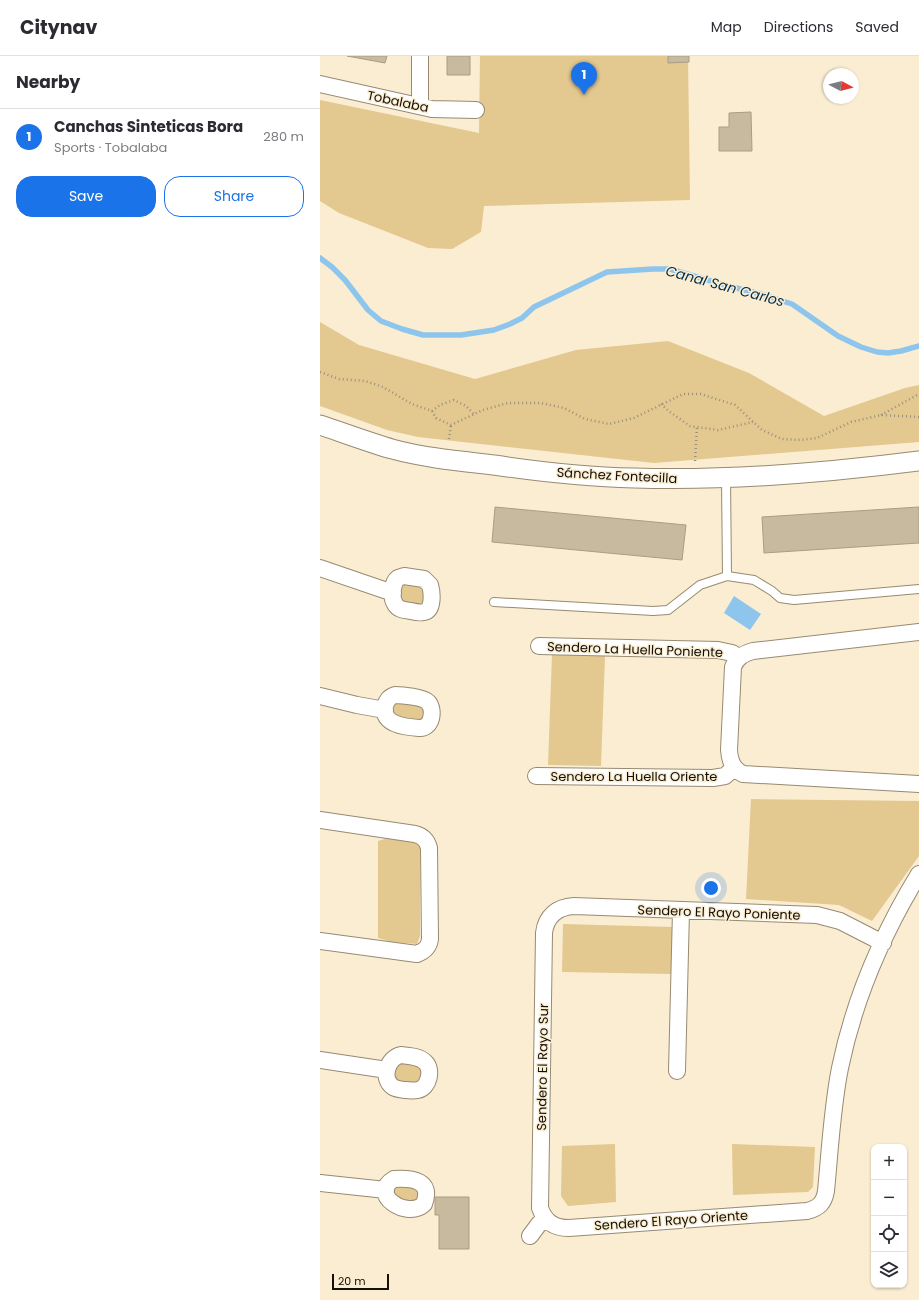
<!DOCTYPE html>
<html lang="en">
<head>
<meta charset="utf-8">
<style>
  :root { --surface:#fff; --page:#f7f7f7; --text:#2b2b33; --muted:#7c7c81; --line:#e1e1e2; --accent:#1a73e8 }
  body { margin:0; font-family:Poppins,sans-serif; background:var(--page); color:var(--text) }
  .controls { position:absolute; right:12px; bottom:12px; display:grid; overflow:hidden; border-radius:8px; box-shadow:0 1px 3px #0004 }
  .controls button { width:36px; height:36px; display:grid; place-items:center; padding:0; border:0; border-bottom:1px solid var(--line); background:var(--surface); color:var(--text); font:20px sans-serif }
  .compass { position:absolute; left:503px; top:12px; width:36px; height:36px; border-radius:50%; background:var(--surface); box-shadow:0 1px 3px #0004; rotate:97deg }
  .scale { position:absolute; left:12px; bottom:10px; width:57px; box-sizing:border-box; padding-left:4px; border:2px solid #141007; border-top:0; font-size:11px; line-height:14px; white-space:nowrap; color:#141007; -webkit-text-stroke:3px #fbedd2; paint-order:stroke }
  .you { position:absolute; left:391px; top:832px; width:14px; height:14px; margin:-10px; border:3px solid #fff; border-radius:50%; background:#1a73e8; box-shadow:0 0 0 6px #1a73e833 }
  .badge { display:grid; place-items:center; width:26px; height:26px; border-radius:50%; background:var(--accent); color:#fff; font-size:13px; font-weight:700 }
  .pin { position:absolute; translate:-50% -33px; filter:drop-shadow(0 1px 2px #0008) }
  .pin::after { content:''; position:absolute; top:21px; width:14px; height:12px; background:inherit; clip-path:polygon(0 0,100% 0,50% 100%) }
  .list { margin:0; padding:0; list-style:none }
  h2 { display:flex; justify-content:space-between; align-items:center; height:52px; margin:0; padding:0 16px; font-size:17px }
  h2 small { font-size:13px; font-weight:400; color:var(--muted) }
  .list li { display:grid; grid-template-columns:26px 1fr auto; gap:12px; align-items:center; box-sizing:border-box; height:56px; padding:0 16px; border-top:1px solid var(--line) }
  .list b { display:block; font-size:15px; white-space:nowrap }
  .list p { margin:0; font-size:13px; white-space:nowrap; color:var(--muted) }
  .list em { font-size:13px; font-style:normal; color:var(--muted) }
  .actions { display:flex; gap:8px; padding:12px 16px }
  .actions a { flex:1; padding:9px 0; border:1px solid var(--accent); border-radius:16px; text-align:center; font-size:14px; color:var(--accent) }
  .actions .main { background:var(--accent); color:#fff }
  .icon { flex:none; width:22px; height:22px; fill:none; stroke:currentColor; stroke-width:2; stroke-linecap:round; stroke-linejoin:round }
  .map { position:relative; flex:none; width:599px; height:1244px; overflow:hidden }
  header { display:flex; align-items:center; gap:24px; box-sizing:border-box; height:56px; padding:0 20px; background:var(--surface); border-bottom:1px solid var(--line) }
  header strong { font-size:19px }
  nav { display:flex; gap:22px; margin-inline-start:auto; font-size:14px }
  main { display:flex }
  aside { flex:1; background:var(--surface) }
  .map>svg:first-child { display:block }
  .green { fill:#e3c890 }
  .water { fill:#8dc5ed }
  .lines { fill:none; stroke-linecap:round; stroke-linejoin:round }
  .stream { stroke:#8dc5ed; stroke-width:5.5 }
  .building { fill:#c7ba9f; stroke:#aa9d83 }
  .service-casing { stroke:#978a71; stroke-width:10 }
  .minor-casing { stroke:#978a71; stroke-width:18 }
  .tertiary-casing { stroke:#978a71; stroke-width:21 }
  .path { stroke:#9a907d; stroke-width:2.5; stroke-dasharray:1 3; stroke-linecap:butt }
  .service { stroke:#fff; stroke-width:8 }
  .minor { stroke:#fff; stroke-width:16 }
  .tertiary { stroke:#fff; stroke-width:19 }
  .labels { text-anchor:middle; stroke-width:3; stroke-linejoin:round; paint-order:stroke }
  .street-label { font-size:13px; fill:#141007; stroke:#fbedd2 }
  .water-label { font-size:14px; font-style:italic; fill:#002d47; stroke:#fbedd2 }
</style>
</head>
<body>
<header>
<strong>Citynav</strong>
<nav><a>Map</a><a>Directions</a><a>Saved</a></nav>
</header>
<main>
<aside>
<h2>Nearby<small></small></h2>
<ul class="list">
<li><span class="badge">1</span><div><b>Canchas Sinteticas Bora</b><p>Sports · Tobalaba</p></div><em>280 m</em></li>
</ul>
<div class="actions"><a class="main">Save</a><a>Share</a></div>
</aside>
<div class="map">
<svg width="599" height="1244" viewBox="0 0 599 1244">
  <rect width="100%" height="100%" fill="#fbedd2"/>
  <!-- green -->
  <path class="green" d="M160,0H368L370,144L164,150L161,176L132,193L108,192L19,157L0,145V44L159,77Z
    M0,266L39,289L155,323L256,294L348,285L429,317L504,360L585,332L599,329V386L334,407L98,381L67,374L0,350Z
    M78,526L105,530L104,549L82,548Z
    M232,598L285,600L281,710L228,709Z
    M77,643L104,647L107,666L73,661L70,648Z
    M431,743L599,745V800L552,865L519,849L426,843Z
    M68,782L90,783L100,787V880L97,888L72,886L58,882V785Z
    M243,868L353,871L352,918L242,916Z
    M80,1003L100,1009L102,1019L96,1029L79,1028L73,1022Z
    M295,1088L296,1146L248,1150L241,1140L242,1090Z
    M412,1088L495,1091L493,1131L488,1136L413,1139Z
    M73,1126L100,1130L96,1148L72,1142Z"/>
  <!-- water -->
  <path class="water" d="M414,540L441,558L430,574L404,557Z"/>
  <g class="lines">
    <!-- stream -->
    <path class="stream" d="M0,202L12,211L25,224L48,254L61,265L82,273L103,279H141L174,274L190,268L202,262L214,251L287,216L333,213H350L408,230L441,238L472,248L518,280L541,291L557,296L568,297L581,295L599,290"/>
  </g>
  <!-- building -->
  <path class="building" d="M27,0H67L65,7Z
    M127,0H150V19H127Z
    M348,0H369V6L348,7Z
    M431,56L432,95H399V71H409V57Z
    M175,451L366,469L362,504L172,486Z
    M599,451V487L444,497L442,461Z
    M115,1141H149V1193H119V1159H115Z"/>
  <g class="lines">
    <!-- service casing -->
    <g class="service-casing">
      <path id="service" d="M406,422L407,520
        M174,546L333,555L348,554L380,529L407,520L434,524L452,535L460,542L474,544L599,533"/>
    </g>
    <!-- minor casing -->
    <g class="minor-casing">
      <path id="minor" d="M0,28L112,53L156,54
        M100,50V0
        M0,512L73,537
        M84,520L104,523L110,529C112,536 114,554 104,556C100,557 95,556 91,555C85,554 78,554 75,548C72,543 72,538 73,533C74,528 74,525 78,522Z
        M599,576L433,595C423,598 417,601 413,611L409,694C410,706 413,713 423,718L599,728
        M219,590L398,594L412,597L418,601
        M75,639C82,639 103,641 108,646C115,654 112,673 99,672C86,671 61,669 65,650C67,644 69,641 75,639Z
        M0,640L37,649L65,654
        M216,720L393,722L405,720L414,712
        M0,764L95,778C103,780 107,784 109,792L110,883C109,891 105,895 97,898L0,885
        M563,887L520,865L497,859L254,850C237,851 226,860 224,877L220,1152C225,1166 234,1172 249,1172L487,1155C499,1152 504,1147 506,1135C510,1094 512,1052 520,1012C534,944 563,877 599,818
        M81,999C89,1000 99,1000 105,1006C113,1013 109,1032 98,1034C92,1035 78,1034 73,1031C61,1023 67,1002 81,999Z
        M0,1004L67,1014
        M357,1015L361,855
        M74,1123C92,1122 113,1124 104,1148C87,1164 48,1138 74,1123Z
        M0,1127L66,1134
        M210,1180L219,1168L226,1164"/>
    </g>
    <!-- tertiary casing -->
    <g class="tertiary-casing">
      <path id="tertiary" d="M0,369C24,377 48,386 72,393C105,402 140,405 174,409C221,416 267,421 314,422C409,425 505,417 599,405"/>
    </g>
    <!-- path -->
    <path class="path" d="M0,316L19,323L45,325L63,331L92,348L112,355L120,349L134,344L146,350L154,358
      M341,348L350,356L370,370L398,374L433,366
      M112,355L116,362L131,369L163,354L188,347H221L244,352L265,363L289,368L314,362L363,338H381L415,349L442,374L462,383L481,384L497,382L531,366L561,359L599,361
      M561,359L599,338
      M129,383L131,369
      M375,405L377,371"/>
    <!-- service -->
    <use href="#service" class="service"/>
    <!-- minor -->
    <use href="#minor" class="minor"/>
    <!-- tertiary -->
    <use href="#tertiary" class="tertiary"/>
  </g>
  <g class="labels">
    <!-- street labels -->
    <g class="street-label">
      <text transform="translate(78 45) rotate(12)" y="5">Tobalaba</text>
      <text transform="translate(297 419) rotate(3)" y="5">Sánchez Fontecilla</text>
      <text transform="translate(315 593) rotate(2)" y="5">Sendero La Huella Poniente</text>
      <text x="314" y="725">Sendero La Huella Oriente</text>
      <text transform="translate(399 856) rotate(2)" y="5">Sendero El Rayo Poniente</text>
      <text transform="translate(222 1011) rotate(-89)" y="5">Sendero El Rayo Sur</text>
      <text transform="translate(351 1164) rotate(-4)" y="5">Sendero El Rayo Oriente</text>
    </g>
    <!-- water labels -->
    <g class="water-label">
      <text transform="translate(405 230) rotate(15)" y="5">Canal San Carlos</text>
    </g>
  </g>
</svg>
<div class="controls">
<button>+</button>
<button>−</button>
<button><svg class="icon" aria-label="locate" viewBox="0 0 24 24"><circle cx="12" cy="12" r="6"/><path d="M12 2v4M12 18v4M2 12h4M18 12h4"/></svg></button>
<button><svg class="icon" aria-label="layers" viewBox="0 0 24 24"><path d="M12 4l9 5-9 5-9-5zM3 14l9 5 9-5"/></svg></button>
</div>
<svg class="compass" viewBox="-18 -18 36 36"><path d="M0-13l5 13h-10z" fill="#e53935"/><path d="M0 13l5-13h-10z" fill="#7c7c81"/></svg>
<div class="scale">20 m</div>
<div class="you"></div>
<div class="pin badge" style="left:264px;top:39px">1</div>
</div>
</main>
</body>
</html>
